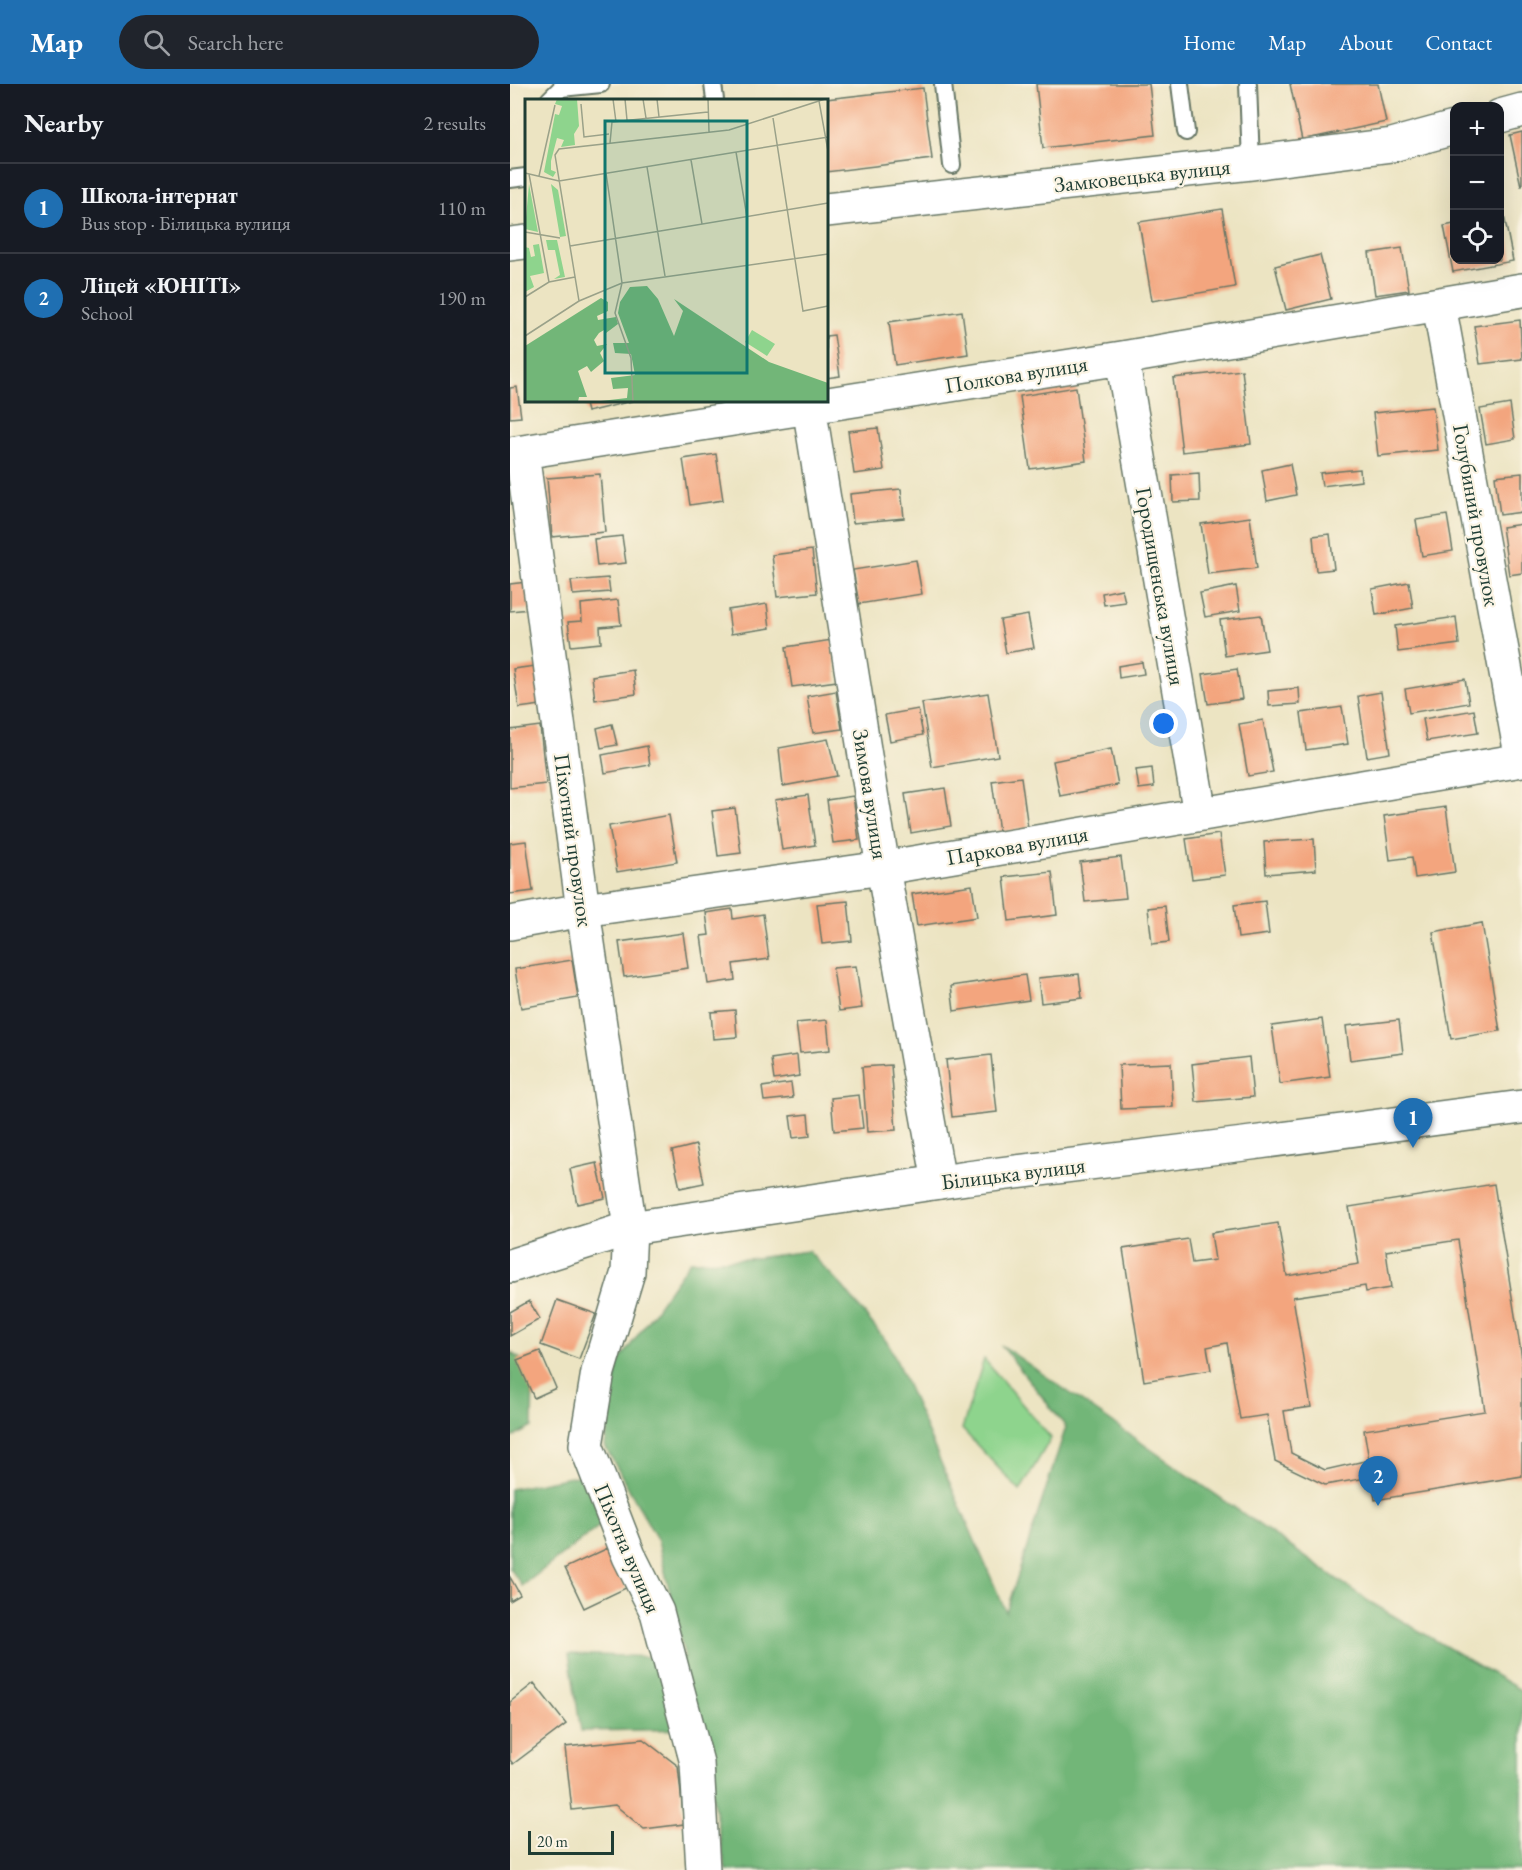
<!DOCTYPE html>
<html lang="en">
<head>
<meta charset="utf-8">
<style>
  :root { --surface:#171b24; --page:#20242c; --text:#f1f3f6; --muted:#9ea1a6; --line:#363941; --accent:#1f6fb2 }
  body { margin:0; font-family:"EB Garamond",serif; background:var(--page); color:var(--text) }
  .controls { position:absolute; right:18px; top:18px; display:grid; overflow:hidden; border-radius:12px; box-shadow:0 6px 24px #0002 }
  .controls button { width:54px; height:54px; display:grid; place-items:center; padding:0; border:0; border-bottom:2px solid var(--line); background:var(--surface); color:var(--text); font:30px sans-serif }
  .scale { position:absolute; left:18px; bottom:15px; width:86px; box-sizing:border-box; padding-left:6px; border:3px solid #1f3d34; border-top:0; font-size:16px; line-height:21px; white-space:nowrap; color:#1f3d34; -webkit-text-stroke:4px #fcf5e5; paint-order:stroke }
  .you { position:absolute; left:654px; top:640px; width:21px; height:21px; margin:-15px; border:4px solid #fff; border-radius:50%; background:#1a73e8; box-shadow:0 0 0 9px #1a73e833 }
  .badge { display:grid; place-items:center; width:39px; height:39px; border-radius:50%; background:var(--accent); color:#fff; font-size:20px; font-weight:700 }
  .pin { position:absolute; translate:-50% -50px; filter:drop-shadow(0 2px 3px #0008) }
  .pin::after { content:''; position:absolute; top:32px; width:21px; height:18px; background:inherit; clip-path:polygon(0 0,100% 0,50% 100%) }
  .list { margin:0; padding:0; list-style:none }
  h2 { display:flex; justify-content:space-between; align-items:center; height:78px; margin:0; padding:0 24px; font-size:26px }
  h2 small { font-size:20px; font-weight:400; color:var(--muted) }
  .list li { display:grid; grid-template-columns:39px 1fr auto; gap:18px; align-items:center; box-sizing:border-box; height:90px; padding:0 24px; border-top:2px solid var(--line) }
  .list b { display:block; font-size:22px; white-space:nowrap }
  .list p { margin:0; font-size:20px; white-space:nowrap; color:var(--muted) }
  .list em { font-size:20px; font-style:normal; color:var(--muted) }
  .icon { flex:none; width:33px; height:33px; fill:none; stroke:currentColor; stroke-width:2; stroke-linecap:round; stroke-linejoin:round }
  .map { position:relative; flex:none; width:1012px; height:1786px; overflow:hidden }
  header { display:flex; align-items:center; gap:36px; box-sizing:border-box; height:84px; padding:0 30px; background:var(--accent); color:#fff }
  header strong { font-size:28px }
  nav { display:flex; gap:33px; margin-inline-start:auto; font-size:21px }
  .search { width:420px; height:54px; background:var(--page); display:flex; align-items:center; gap:15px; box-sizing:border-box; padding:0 21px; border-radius:33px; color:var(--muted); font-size:22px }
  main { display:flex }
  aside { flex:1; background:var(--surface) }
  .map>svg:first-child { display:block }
  .green { fill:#8ed48d; stroke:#568860; stroke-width:1.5 }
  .forest { fill:#72b678; stroke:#487a56; stroke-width:1.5 }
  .building { fill:#f3a57e; fill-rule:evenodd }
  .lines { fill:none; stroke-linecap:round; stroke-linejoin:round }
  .service-casing { stroke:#677766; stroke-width:20 }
  .minor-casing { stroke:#677766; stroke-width:36 }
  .secondary-casing { stroke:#677766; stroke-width:36 }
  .service { stroke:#fff; stroke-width:16 }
  .minor { stroke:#fff; stroke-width:33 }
  .secondary { stroke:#fff; stroke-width:33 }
  .labels { text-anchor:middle; stroke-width:4.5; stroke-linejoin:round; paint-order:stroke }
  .street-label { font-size:22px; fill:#1f3d34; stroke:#fcf5e5 }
  .inset-road { fill:none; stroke:#9aa189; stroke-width:1.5 }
  .view { fill:#0f766e; fill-opacity:0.15; stroke:#0f766e; stroke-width:3 }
  .inset-edge { fill:none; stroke:#1f3d34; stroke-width:3 }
</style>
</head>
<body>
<header>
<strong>Map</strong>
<div class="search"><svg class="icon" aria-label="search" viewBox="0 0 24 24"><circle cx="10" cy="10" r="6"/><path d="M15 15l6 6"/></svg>Search here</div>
<nav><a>Home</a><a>Map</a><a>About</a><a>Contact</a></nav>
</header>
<main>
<aside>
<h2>Nearby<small>2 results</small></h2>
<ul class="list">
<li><span class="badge">1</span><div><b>Школа-інтернат</b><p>Bus stop · Білицька вулиця</p></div><em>110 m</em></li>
<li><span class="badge">2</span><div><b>Ліцей «ЮНІТІ»</b><p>School</p></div><em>190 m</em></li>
</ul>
</aside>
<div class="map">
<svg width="1012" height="1786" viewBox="0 0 1012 1786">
  <rect width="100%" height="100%" fill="#fcf5e5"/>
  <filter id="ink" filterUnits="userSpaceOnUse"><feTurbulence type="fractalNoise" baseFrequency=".0167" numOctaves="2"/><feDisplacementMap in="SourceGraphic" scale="12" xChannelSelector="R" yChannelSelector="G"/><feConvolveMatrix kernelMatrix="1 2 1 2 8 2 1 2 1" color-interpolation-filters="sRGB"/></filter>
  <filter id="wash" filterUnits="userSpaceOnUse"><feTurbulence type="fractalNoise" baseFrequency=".008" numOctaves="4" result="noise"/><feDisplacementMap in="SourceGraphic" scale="24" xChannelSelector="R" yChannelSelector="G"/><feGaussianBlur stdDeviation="1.35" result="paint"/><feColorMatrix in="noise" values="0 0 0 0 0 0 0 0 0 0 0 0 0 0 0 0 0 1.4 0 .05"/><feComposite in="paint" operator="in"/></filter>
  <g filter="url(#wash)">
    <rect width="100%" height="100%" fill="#ece4c2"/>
    <!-- green -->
    <path class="green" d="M474,1275L541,1354L510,1407L452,1345Z"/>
    <!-- forest -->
    <path class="forest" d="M298,1167L333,1203L380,1262L496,1528L556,1343L491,1261L860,1518L1012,1607V1786H216L190,1645L71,1647L59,1570L175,1574L148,1457L95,1362L108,1279L180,1177L238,1175Z
      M0,1268L23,1283L22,1343L0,1355Z
      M81,1389L97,1436L12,1502L0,1484V1405Z"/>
    <g id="blocks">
      <!-- building -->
      <path class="building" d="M526,0H639L645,51L533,64Z
        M780,0H868L876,38L792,56Z
        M413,4L422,75L316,88V15Z
        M1012,48V102H1011L1000,51Z
        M712,125L725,203L642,217L629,138Z
        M994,131L1003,177L943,188L934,142L944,140V176H990V132Z
        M892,164L899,206L865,211L859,169Z
        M810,171L821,215L776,226L765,182Z
        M452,227L458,270L385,281L379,238Z
        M1010,236L1012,275L970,280L964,242Z
        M324,251L330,292L316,294V252Z
        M732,286L741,360L672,368L663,294Z
        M7,303L11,333L0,334V304Z
        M566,303L576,377L520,385L510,312Z
        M74,316H122V317L77,328Z
        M1000,320L1005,355L976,360L970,325Z
        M923,323L928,366L868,372L863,329Z
        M368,344L374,386L344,390L338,347Z
        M206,370L213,416L180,421L173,375Z
        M780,380L786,411L757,417L752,386Z
        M850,385L851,397L812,402L810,389Z
        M689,389L690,417L663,418L662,391Z
        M1012,389V428L990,431L985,392Z
        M90,390L95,448L42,453L37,394Z
        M391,405L394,434L343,439L340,410Z
        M937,431L943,467L912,472L906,436Z
        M740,433L747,484L698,490L691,440Z
        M1012,440V489L999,491L992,443Z
        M820,450L824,485L806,487L803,452Z
        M112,452L116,479L87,482L84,455Z
        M302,466L307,509L267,513L262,471Z
        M406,476L412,510L349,520L343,486Z
        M98,494L100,508L63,511L61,497Z
        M17,498L20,525L0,527V500Z
        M899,498L903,524L866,531L862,505Z
        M726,502L730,527L695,533L690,509Z
        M612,505L615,518L594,521L592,509Z
        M108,516L111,541L90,543L91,559L61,562L58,538L72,537L71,520Z
        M257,520L260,544L221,550L218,526Z
        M518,531L524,564L496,569L490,536Z
        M751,531L757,566L715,572L710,536Z
        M946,533L949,560L888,568L885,542Z
        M322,556L327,597L282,603L276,563Z
        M632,578L634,590L609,594L608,582Z
        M33,581L38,620L9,624L3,585Z
        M727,585L732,615L698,620L693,590Z
        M123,586L126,610L85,616L82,592Z
        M955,595L959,619L899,629L895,605Z
        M789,604L790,620L759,622L758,607Z
        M326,607L332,645L303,649L297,612Z
        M871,608L880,669L857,673L848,612Z
        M478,609L488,672L422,683L412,619Z
        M832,623L838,660L796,666L791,629Z
        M408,625L413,651L380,657L375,631Z
        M964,626L968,649L917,657L913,635Z
        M753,636L763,688L738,692L729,640Z
        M102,640L107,661L91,664L87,644Z
        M30,642L36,700L0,704V646Z
        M318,655L327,692L273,702L269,664Z
        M137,662L140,681L95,689L92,671Z
        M601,665L608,701L550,712L543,677Z
        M642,684L644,703L629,705L626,686Z
        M511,693L518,744L489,748L482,697Z
        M435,704L441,742L401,749L395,710Z
        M298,711L305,761L272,766L265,716Z
        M343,712L349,756L323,759L317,716Z
        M936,723L945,788L905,794L902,773L880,776L874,732Z
        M225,724L231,769L208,772L202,727Z
        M159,731L167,778L107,788L99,742Z
        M709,750L715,791L682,795L676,755Z
        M804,755L806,786L756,790L754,758Z
        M16,757L23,807L0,810V759Z
        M611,773L616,814L575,818L570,778Z
        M542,788L547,831L499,837L494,793Z
        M462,801L467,833L407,842L402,810Z
        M338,817L342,857L312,860L307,820Z
        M755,817L759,850L728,854L724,821Z
        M655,822L659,858L642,860L638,824Z
        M222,825L223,835L253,830L259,875L223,880L225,896L198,900L191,852L199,851L196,829Z
        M972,839L990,947L941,955L923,848Z
        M173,849L178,884L114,893L109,858Z
        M62,876L68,914L11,924L5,885Z
        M346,882L352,924L329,927L323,884Z
        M569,890L572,914L531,919L528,894Z
        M515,891L519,916L444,927L441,902Z
        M225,926L227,953L203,955L201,928Z
        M812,935L820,993L770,1000L762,942Z
        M317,936L320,966L290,969L286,939Z
        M889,936L893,969L840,976L836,942Z
        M287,971L289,992L264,996L261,975Z
        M481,971L487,1028L442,1033L436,976Z
        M739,973L743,1013L686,1018L682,980Z
        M661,979L663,1023L611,1025L609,981Z
        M381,981L386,1046L357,1048L352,983Z
        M281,999L283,1014L254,1017L252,1003Z
        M349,1011L353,1044L324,1047L321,1014Z
        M298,1030L300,1052L283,1054L280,1032Z
        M186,1061L194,1099L170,1104L162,1067Z
        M87,1079L95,1114L67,1120L60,1085Z
        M984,1100L1012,1275V1392L865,1416L862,1393L815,1401L765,1377L757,1331L730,1335L717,1259L697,1263L701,1286L634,1297L613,1165L678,1155L682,1179L705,1176L701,1149L768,1139L777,1192L849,1180L839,1123ZM948,1156L975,1327L854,1346L859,1376L815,1386L781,1369L774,1327L801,1323L783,1213L855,1202L856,1208L881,1204L876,1167Z
        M47,1216L86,1230L69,1275L31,1261Z
        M19,1217L30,1235L0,1252V1228Z
        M30,1267L46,1304L24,1314L7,1276Z
        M98,1464L116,1504L74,1524L55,1484Z
        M0,1493L10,1511L0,1517Z
        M24,1599L56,1640L3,1680L0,1676V1618Z
        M133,1655L168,1682L174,1740L134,1745L105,1721L62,1726L55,1663Z"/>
    </g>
  </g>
  <g filter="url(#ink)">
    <use href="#blocks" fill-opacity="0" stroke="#677766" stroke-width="1.5"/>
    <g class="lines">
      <!-- service casing -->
      <g class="service-casing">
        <path id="service" d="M203,0L205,16
          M433,0L442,81
          M670,0L676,48
          M738,0L741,79
          M39,16L51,4L91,0
          M0,95L16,93"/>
      </g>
      <!-- minor casing -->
      <g class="minor-casing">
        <path id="minor" d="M990,32L1012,26
          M316,126L741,79L882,61L944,44
          M0,160L16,158
          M929,221L1012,676
          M612,274L690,730
          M299,322L373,784L429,1098
          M12,368L73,826L120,1144L118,1188L88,1288L76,1361L119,1472L147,1528L187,1679L193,1786
          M0,370L612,274L1012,206
          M0,839L73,826L373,784L1012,676"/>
      </g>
      <!-- secondary casing -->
      <g class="secondary-casing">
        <path id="secondary" d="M0,1182L120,1144L457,1094L734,1060L1012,1023"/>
      </g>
      <!-- service -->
      <use href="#service" class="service"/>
      <!-- minor -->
      <use href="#minor" class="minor"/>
      <!-- secondary -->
      <use href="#secondary" class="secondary"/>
    </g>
  </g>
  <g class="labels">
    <!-- street labels -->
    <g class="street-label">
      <text transform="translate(632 91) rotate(-6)" y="8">Замковецька вулиця</text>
      <text transform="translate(506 290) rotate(-9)" y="8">Полкова вулиця</text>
      <text transform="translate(967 431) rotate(80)" y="8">Голубиний провулок</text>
      <text transform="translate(651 502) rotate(80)" y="8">Городищенська вулиця</text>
      <text transform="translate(361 710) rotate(81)" y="8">Зимова вулиця</text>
      <text transform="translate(64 756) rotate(82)" y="8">Піхотний провулок</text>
      <text transform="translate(507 761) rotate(-10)" y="8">Паркова вулиця</text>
      <text transform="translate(503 1089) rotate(-7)" y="8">Білицька вулиця</text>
      <text transform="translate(118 1464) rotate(67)" y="8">Піхотна вулиця</text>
    </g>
  </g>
  <!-- overview -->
  <g transform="translate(15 15)">
    <rect width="303" height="303" fill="#ece4c2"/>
    <path d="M32,0H52L54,27L49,35L50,46L36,48L39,41L32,39L26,62V71L31,73L28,78L19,73L30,15L34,16L37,7L30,5ZM4,85L13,133L0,130ZM26,85L33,91L41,137L35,138ZM21,141H32L40,178L29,180L35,176L30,151H23ZM14,145L19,174L5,177L9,188L0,193V148L4,149L6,158L10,157L8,146ZM227,231L250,245L242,257L220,243Z" fill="#8ed48d"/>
    <path d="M122,187L133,200L149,237L158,212L149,200L244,263L303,284V303H67L102,299L103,289L88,290L86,279L110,276L106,255L90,254L88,244H104L93,214L95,203L105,188ZM76,199L83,203V212L72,217L73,221L91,218L93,225L81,234L79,231L74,234L69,241L72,247L82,245L75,254L79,262L66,273L62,267L53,272L62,298H54L53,303H0V247Z" fill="#72b678"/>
    <path class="inset-road" d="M88,0L91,23M100,0L102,21M118,0L121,19M132,0L134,18M183,0L184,33M294,2L303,52M56,5L59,38L84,35M248,19L278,212L303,207M85,44L87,23L183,13M211,53L222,118M166,61L177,125M122,68L140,177M0,74L34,82L303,38M81,74L97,184L90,214L106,259L108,303M4,75L24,183M14,77L30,6M0,133L35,139M45,147L303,104M0,198L24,183L50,178M54,202L30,56L34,50L204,31L300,0M0,237L54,202L97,184L303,155"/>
    <path class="view" d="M80,22H222V274H80Z"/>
    <rect width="303" height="303" class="inset-edge"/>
  </g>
</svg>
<div class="controls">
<button>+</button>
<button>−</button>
<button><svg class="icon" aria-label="locate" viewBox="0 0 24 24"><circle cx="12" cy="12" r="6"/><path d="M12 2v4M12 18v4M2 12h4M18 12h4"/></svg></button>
</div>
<div class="scale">20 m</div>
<div class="you"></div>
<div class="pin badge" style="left:903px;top:1064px">1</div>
<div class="pin badge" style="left:868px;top:1422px">2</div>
</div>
</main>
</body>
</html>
